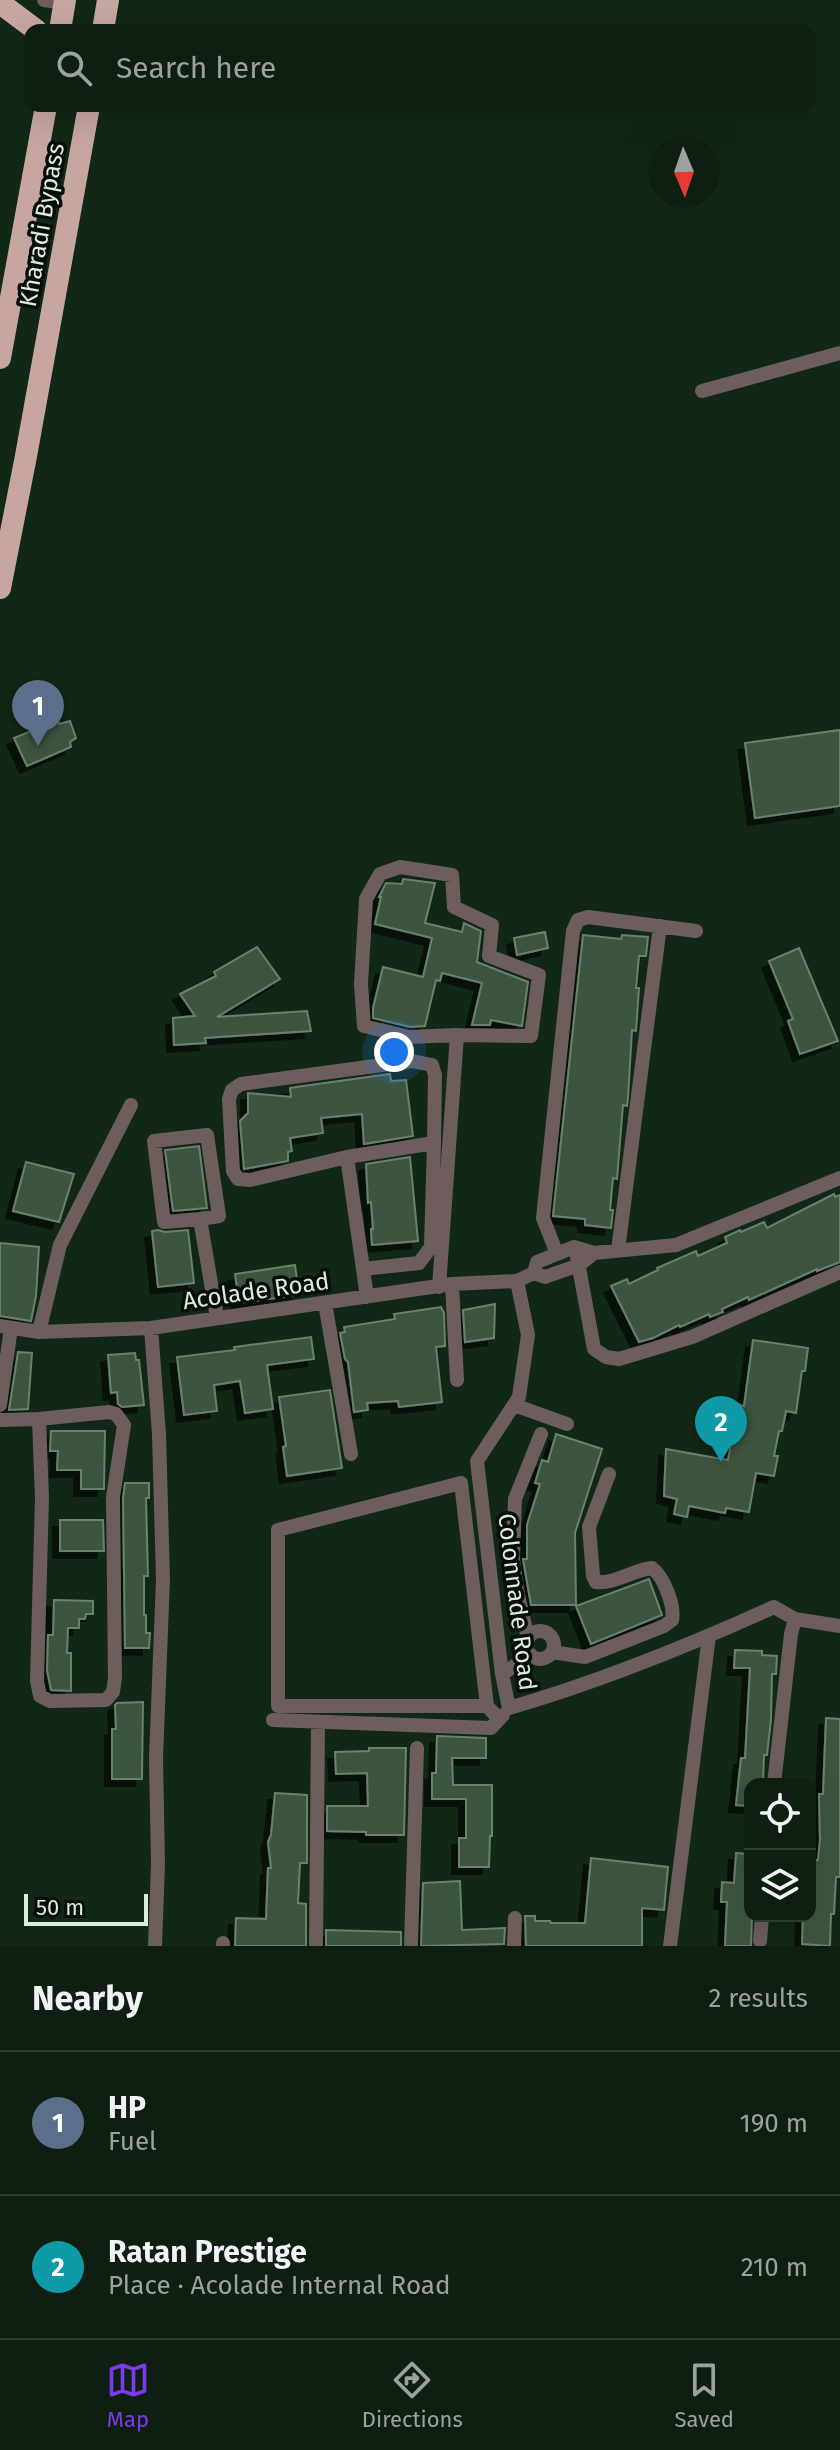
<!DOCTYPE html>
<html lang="en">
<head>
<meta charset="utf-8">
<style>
  :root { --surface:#0e1e10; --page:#172719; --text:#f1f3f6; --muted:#9ba29f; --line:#2e3c30; --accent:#7c3aed }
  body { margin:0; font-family:"Fira Sans",sans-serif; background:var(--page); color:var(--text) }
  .controls { position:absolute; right:24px; bottom:24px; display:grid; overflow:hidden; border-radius:16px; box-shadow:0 8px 32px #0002 }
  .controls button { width:72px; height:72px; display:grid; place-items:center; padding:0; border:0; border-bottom:2px solid var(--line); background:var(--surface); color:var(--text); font:40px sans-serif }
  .compass { position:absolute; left:648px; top:136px; width:72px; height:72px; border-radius:50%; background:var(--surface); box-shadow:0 8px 32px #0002; rotate:178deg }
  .scale { position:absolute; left:24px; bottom:20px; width:124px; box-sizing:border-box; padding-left:8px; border:4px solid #deebdf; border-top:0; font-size:22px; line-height:28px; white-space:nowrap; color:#deebdf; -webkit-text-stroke:6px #060e07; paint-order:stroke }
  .you { position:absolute; left:394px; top:1052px; width:28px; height:28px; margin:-20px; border:6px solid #fff; border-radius:50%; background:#1a73e8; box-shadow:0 0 0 12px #1a73e833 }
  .badge { display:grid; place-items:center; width:52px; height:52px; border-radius:50%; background:var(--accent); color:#fff; font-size:26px; font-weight:700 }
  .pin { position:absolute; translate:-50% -66px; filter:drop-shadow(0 2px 4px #0008) }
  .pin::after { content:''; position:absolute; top:42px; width:28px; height:24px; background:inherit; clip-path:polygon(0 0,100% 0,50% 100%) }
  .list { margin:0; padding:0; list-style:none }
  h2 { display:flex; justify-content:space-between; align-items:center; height:104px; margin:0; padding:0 32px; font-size:34px }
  h2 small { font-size:26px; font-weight:400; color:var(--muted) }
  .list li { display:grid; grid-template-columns:52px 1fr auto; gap:24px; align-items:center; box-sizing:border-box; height:144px; padding:0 32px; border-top:2px solid var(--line) }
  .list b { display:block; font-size:30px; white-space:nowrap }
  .list p { margin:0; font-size:26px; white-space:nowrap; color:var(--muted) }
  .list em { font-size:26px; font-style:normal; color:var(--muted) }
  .icon { flex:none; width:44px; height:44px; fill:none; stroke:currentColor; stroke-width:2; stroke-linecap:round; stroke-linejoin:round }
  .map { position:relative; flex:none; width:840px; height:1946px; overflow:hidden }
  .search { position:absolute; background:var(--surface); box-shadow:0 8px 32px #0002; left:24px; right:24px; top:24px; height:88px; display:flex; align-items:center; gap:20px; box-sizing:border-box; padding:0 28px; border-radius:16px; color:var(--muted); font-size:30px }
  .sheet { height:392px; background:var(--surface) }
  nav { display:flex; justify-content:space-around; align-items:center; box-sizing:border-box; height:112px; border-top:2px solid var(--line); background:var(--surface); font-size:22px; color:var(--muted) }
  nav a { display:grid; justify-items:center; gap:4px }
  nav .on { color:var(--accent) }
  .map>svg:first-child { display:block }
  .building { fill:#3e5541; stroke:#69826c; stroke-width:2; filter:url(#shadow) }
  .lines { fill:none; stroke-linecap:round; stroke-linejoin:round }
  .minor { stroke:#6d5e5d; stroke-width:14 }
  .trunk { stroke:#c7a6a2; stroke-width:22 }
  .labels { text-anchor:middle; stroke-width:7; stroke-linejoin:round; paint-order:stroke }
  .street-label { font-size:24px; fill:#deebdf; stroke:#060e07 }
</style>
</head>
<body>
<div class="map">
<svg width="840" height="1946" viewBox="0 0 840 1946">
  <defs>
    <filter id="shadow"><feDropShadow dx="-7" dy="7" stdDeviation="0" flood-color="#0009"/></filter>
  </defs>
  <rect width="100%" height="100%" fill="#122816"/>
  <!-- building -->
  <path class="building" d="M58,720L59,724L70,721L76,738L70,742L71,747L27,766L14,738Z
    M840,730V806L755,818L745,743Z
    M403,879L435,883L425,923L462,932L464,923L481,931L477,962L528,982L522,1026L491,1020L490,1025H472L482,983L442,973L440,981L436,980L425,1026L410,1027L373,1018V1008L383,967L423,977L432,938L375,924L381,897H379L386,883L402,884Z
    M545,932L548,948L517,955L514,938Z
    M583,935L621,939L622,935L648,937L646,956H639L636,988H639L636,1031L632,1030L628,1098L627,1106L623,1105L617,1179L613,1178L610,1210H613L611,1228L585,1225V1219L553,1216Z
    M257,947L280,979L217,1017L307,1011L311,1031L205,1038L206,1043L174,1045L173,1018L195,1016L180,994L216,976L214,972Z
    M799,948L838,1041L800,1054L788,1021L793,1019L769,961Z
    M390,1074L391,1081L406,1080L413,1136L364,1144L362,1114L321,1118L323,1133L290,1138L292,1151L288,1152V1161L244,1169L240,1121L248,1113V1093L291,1097L290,1088L296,1087Z
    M199,1146L207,1208L173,1211L165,1150Z
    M410,1157L418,1241L372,1245L371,1229H373L371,1202L368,1203L366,1164Z
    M26,1162L74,1174L59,1222L13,1211Z
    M834,1194L835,1197L840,1195V1262L817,1271V1269L749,1300L748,1297L722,1309L723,1312L710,1317L709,1314L680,1327L679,1325L653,1338L639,1342L611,1286L627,1279L629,1284L658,1270L657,1268L696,1251L698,1256L727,1243L725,1237L740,1230L741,1232L764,1222L767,1228Z
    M158,1230L165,1232L188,1230L194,1283L158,1287L152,1231Z
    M0,1243L39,1247L36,1296L31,1321L0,1316Z
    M295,1265L299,1295L239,1303L235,1274Z
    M495,1304L494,1338L465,1342L463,1310Z
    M441,1307L444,1313L445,1346L436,1347L442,1402L399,1407L398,1401L367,1403L368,1410L354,1412L348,1362L345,1359L340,1333L345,1332L344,1327L395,1319L394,1314Z
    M311,1337L314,1359L267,1365L273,1409L245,1413L240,1381L214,1385L217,1411L184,1415L177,1357L235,1350L234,1347Z
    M753,1340L808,1348L805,1371H802L796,1413L786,1411L782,1431H779L774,1456H778L774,1476L756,1473L749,1512L726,1508L725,1513L689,1506L687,1517L674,1514L677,1499L664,1496L666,1449L728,1460L738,1405L744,1406Z
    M18,1352L32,1353L28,1409L9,1410Z
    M135,1353L136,1360H139L144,1405L122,1407L118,1404L117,1392L111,1393L108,1355Z
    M330,1390L342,1468L287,1476L283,1447L286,1446L279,1397Z
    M51,1431H105L104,1489H81V1470H57L58,1451H50Z
    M556,1434L602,1449L575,1533L576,1605H531L523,1559H527V1525L540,1484L535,1483L542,1460L548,1462Z
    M125,1483H149V1498H146L148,1576H144V1615H146V1633H150L149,1648H125L123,1498Z
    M60,1520H103L104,1551H60Z
    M649,1579L662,1615L591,1644L576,1606Z
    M54,1600L93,1601V1614H86L85,1619H79V1628H68L67,1653H71V1691L51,1690L47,1670L48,1635H53Z
    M735,1650L762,1651V1655L777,1656L776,1674H772L771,1720L767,1755H764L763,1784H750V1806L736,1805L741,1758H745L750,1668H734Z
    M143,1702L142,1779H112V1729H116L115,1705L117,1703Z
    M826,1718L840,1719V1877H836L834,1914H831L830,1946L802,1944L803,1916L810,1917V1881H813V1860H818L820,1840L819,1794H823Z
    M437,1736L486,1738V1758H452L453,1785H492V1836H490L489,1867H459V1838H466V1799H432V1773H436Z
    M369,1748H406L404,1835H366V1832L327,1831V1806H368L367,1773L336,1774L335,1752L369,1751Z
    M275,1793L307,1795V1863H300L298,1903L306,1904V1946H235L236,1918L266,1919L268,1868H271L268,1842L271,1835Z
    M736,1853L750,1854L748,1907L750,1916H752L751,1946H725L727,1902H721L722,1882L734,1883Z
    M591,1858L668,1867L664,1910L642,1908V1946H526L525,1916H535V1921H550L551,1923H585Z
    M460,1881L462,1930L505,1928L504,1944L421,1946L423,1883Z
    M326,1930L401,1932V1946H326Z"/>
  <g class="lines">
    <!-- minor -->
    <path class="minor" d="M44,0L65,3
      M702,391L840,353
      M347,1157L250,1180L238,1179L233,1171L229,1099L232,1090L241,1084L412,1061L432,1065L435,1075L434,1143L347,1157L367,1297
      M200,1219L164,1222L154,1141L207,1135L219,1216L200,1219L217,1318
      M618,1250L660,926
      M594,1253L676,1245L840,1178
      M557,1254L543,1218L573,931L578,920L588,917L696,931
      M577,1257L594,1349L606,1357L619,1359L692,1337L840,1272
      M363,1269L419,1263L431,1247L434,1143
      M452,1284L457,1380
      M439,1287L457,1035L409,1037L364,1026L361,984L366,899L380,874L400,867L452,875L454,907L492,925L489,956L539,975L531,1036L457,1035
      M325,1303L351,1454
      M0,1326L39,1332L151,1328L452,1284L517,1281L534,1273L537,1262L574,1247L594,1253L579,1265L545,1277L534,1273
      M151,1328L159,1434L163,1579L156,1758L158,1864L155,1946
      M39,1332L60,1245L131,1105
      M0,1405L11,1328
      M514,1405L567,1424
      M0,1420L39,1419L109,1412L116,1414L124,1425L113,1497L115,1678L113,1692L106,1700L50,1701L40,1696L37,1681L42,1498L39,1419
      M526 1645a14 14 0 1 1 28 0a14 14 0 1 1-28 0Z
      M528,1639L517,1590L513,1559L515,1499L541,1434
      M552,1652L585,1657L664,1626L672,1620C675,1606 664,1577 652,1568C633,1570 615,1584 596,1582L593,1576L589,1527L609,1474
      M502,1674L531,1655
      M487,1706H278V1530L461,1483L487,1706L499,1719
      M509,1708L502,1674L477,1461L519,1397L528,1335L517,1281
      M509,1708C599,1682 688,1646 774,1607L795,1619L840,1626
      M273,1720L491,1728L503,1715
      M774,1784L791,1634L795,1619
      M760,1941L762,1916
      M223,1946V1943
      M316,1946L318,1723
      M411,1946L417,1748
      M514,1946L515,1918
      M670,1946L709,1636"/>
    <!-- trunk -->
    <path class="trunk" d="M0,3L36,30
      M60,30L65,0
      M103,30L108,0
      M0,358L46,106
      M0,588L26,456L89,106"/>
  </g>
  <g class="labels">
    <!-- street labels -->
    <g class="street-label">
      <text transform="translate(42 225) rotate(-80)" y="8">Kharadi Bypass</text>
      <text transform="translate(256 1291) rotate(-8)" y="8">Acolade Road</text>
      <text transform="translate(517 1602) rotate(83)" y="8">Colonnade Road</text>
    </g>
  </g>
</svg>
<div class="controls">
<button><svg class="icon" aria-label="locate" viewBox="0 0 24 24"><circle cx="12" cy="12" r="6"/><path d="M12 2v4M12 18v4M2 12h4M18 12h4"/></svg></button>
<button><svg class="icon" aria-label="layers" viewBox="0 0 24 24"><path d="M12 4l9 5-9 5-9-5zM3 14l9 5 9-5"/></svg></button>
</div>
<svg class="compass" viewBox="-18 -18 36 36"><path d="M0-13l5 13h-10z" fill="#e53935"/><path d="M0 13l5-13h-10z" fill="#9ba29f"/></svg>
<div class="scale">50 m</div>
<div class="you"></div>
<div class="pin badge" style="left:38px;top:746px;background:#5c6f8a">1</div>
<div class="pin badge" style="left:721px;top:1462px;background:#0f9aa8">2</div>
<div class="search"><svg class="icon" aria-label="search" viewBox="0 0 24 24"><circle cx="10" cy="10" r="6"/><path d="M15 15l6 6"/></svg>Search here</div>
</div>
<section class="sheet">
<h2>Nearby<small>2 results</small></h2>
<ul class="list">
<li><span class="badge" style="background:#5c6f8a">1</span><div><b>HP</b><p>Fuel</p></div><em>190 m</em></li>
<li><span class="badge" style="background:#0f9aa8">2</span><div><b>Ratan Prestige</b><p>Place · Acolade Internal Road</p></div><em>210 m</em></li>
</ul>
</section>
<nav>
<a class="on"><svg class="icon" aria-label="map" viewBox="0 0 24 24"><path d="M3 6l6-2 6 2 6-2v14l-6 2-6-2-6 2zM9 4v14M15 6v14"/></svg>Map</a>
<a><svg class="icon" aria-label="directions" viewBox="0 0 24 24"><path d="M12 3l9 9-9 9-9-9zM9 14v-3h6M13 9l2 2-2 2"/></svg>Directions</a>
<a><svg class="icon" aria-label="saved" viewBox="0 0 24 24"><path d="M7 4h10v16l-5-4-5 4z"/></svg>Saved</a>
</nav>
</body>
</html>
